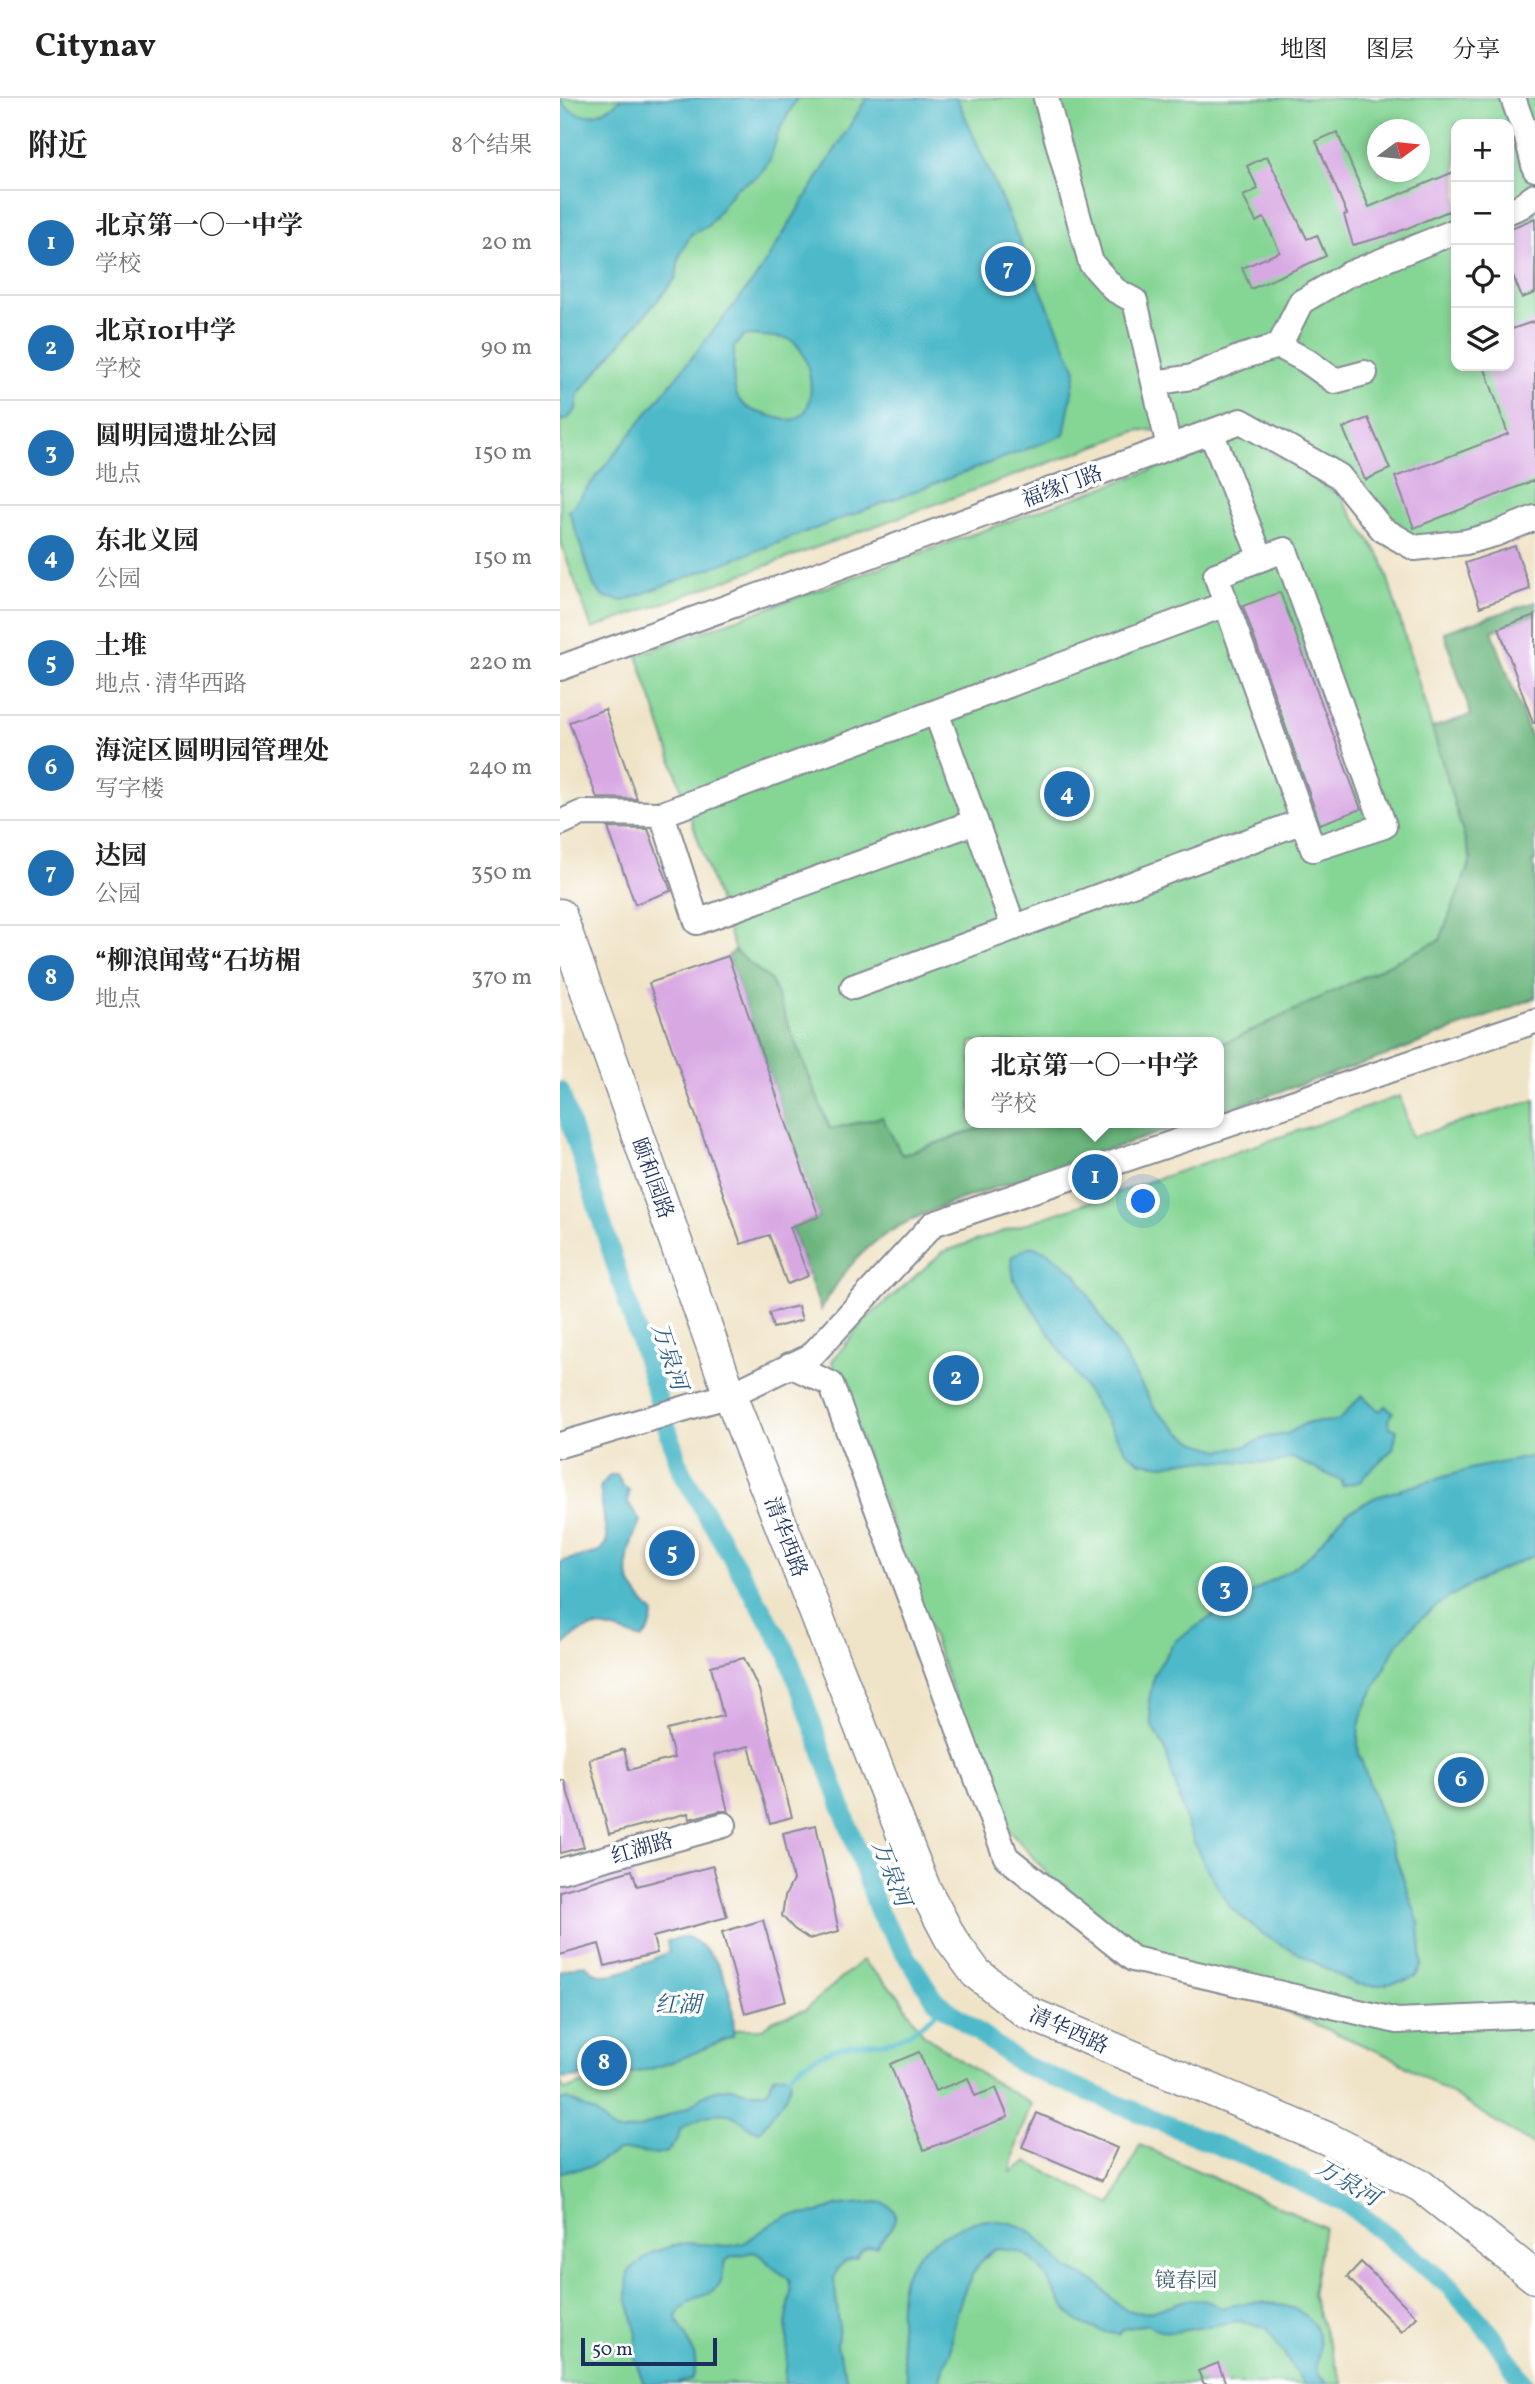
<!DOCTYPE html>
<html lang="zh">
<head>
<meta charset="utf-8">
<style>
  :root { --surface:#fff; --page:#f6f6f6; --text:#222; --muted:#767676; --line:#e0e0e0; --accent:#1f6fb2 }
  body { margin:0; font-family:Vollkorn,"Noto Serif SC",serif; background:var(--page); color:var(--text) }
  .controls { position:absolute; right:21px; top:21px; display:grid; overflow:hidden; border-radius:14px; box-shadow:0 4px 10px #0003 }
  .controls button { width:63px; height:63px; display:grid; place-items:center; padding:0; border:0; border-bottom:2px solid var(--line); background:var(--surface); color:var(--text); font:35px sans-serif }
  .compass { position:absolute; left:807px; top:21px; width:63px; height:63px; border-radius:50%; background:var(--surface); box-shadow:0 4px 10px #0003; rotate:75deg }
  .scale { position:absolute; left:21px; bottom:18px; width:136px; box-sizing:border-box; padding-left:7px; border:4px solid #1b2f5e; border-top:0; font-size:19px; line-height:24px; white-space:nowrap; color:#1b2f5e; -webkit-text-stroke:5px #fff; paint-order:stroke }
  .you { position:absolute; left:584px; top:1104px; width:24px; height:24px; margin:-18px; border:5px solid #fff; border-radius:50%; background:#1a73e8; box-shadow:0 0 0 10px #1a73e833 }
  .badge { display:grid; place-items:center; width:46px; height:46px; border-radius:50%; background:var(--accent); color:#fff; font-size:23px; font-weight:700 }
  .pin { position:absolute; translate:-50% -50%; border:4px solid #fff; box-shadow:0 2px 7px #0006 }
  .popup { position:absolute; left:405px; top:939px; width:259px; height:91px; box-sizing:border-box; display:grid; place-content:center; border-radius:14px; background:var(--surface); filter:drop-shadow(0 2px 5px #0005); font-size:23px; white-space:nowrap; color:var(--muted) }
  .popup b { font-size:26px; color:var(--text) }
  .popup::after { content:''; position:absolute; left:50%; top:100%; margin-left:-14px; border:14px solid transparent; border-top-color:var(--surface) }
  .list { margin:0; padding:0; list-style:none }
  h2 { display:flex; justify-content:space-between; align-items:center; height:91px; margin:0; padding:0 28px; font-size:30px }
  h2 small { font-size:23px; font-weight:400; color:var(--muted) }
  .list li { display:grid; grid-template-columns:46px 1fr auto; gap:21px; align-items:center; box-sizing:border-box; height:105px; padding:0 28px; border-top:2px solid var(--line) }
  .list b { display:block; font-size:26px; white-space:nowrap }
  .list p { margin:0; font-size:23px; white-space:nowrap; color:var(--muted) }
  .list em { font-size:23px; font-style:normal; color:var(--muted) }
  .icon { flex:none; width:38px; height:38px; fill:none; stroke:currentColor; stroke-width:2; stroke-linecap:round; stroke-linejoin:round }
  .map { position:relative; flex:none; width:975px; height:2286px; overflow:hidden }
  header { display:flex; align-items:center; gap:42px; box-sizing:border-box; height:98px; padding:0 35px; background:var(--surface); border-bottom:2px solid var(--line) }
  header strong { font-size:33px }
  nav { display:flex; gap:38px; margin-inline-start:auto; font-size:24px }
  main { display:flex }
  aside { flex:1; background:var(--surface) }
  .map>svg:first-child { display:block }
  .green { fill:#85d595; stroke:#50827a; stroke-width:2; fill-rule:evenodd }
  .forest { fill:#6cb67e; stroke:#44726e; stroke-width:2 }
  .water { fill:#4db9c9; stroke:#347494; stroke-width:2; fill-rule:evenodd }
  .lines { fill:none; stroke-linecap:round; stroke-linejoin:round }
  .stream { stroke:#4db9c9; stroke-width:5 }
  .canal { stroke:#4db9c9; stroke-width:19 }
  .building { fill:#d8a8e3 }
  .minor-casing { stroke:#868a93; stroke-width:28 }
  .major-casing { stroke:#868a93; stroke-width:35 }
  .minor { stroke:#fff; stroke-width:24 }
  .major { stroke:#fff; stroke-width:32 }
  .labels { text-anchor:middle; stroke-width:7; stroke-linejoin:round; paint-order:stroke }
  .street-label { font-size:21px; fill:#1b2f5e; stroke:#fff }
  .park-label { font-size:21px; fill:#3b616e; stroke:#fff }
  .water-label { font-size:23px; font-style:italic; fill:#2c5f83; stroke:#fff }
</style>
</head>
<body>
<header>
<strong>Citynav</strong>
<nav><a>地图</a><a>图层</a><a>分享</a></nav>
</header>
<main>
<aside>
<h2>附近<small>8个结果</small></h2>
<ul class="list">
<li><span class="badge">1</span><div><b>北京第一〇一中学</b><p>学校</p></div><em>20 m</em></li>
<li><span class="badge">2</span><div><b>北京101中学</b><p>学校</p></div><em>90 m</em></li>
<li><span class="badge">3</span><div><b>圆明园遗址公园</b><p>地点</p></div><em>150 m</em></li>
<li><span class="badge">4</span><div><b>东北义园</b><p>公园</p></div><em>150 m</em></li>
<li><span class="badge">5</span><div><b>土堆</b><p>地点 · 清华西路</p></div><em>220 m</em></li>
<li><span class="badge">6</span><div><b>海淀区圆明园管理处</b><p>写字楼</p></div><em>240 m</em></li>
<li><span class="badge">7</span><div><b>达园</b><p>公园</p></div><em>350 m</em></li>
<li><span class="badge">8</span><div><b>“柳浪闻莺“石坊楣</b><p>地点</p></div><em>370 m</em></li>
</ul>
</aside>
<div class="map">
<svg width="975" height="2286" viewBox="0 0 975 2286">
  <rect width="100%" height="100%" fill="#fff"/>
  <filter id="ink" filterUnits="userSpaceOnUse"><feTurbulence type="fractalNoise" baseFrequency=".0143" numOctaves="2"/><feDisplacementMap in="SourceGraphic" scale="14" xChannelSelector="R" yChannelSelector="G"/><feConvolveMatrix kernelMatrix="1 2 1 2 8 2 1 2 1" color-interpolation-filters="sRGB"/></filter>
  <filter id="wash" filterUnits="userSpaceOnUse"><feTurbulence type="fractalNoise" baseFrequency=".00686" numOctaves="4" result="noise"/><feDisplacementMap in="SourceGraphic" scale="28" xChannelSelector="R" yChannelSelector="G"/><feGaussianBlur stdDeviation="1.57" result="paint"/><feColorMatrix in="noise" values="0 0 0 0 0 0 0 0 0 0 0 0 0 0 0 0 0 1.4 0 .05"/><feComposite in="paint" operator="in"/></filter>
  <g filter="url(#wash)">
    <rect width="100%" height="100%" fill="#f0e4c8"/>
    <!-- green -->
    <path class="green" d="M0,0H975V420L855,450L779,378L681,323L651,334L579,332L32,531L0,442ZM896,26H949V268H896ZM818,32H860V74H818Z
      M686,338L779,397L822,461L911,762L880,842L679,939L659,946V944H411V1025H435L342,1057L270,1031L211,883L175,853L77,557Z
      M840,998L852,1039L975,1002V2048L835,1961L572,1846L503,1794L439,1720L272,1263L304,1223L383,1154Z
      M302,1862L339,1898L363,1936L419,1975L471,2006L456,2049L451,2074L467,2064L551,2107L580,2047L764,2129L752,2197L783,2286H0V1983L5,1992L180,1931H202L214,1922L245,1912Z"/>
    <!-- forest -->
    <path class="forest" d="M975,504V517L932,533L975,651V763L972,764L975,773V900L825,958L659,1014V946L679,939L880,842L911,762L872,630L911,617L884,534Z
      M175,853L211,883L270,1031L322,1019L342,1057L435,1025H628C570,1044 513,1064 455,1083C411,1098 365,1111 326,1136C296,1156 278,1181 261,1212L231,1129L259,1119L168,858Z"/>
    <!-- water -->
    <path class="water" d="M63,0H237L219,33L209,64L197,79L176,90L148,128L131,136L119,159L116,180L18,296L16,312L7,321L0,323V1C19,27 41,18 63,0Z
      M307,0H397L516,272L504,337L63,503L43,499L34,488L9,413L197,178ZM194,237C204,239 224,238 231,242C250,252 260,307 239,319C230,325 218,320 208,317C195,314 183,310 177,298C171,285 175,264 174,249L183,238Z
      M470,1148L488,1154L516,1176L596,1312L620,1334L637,1345L660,1352L684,1349L707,1339L727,1336L746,1325L778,1323L802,1297L819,1313L826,1308L833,1314L828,1322L830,1329L837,1332L833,1351L804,1378L802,1383L782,1388V1383L732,1360L714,1365L630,1362L604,1367L580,1364L566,1353L454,1182L451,1159Z
      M975,1358V1457C927,1478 873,1500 840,1543C831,1555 824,1572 817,1585C803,1612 795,1626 799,1656L859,1825L862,1866L856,1878L844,1883L814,1888L795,1886L702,1836L670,1809L644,1766L628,1730L605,1651L592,1627L589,1603L594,1576L615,1543L660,1513L728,1473L750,1457L785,1416L816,1399L914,1370Z
      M50,1377H57L63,1388L69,1392L68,1404L80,1423C61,1466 61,1482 94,1516L89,1533L82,1541C64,1536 41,1523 22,1533C14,1537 7,1545 0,1550V1466L3,1463L39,1454L47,1443L40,1389Z
      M127,1839C163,1855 176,1901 173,1938C140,1952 106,1970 71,1975L59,1960L34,1963L25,1967L21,1979L0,1981V1873L25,1866C29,1869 34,1875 39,1876C58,1882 91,1859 109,1855L107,1843Z
      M226,1976L231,1982L227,1997L200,2033C189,2033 186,2025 177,2020C160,2009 135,2021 120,2031L118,2041L107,2054L96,2057L76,2053H58L30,2069L0,2074V2003L8,2001L36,2015L54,2033L61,2034L79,2030L130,2008L142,1998L152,1993L172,1989L186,1994H207L214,1978Z
      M319,2104C351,2112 328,2134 316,2149C306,2147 301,2151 297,2160L284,2164L278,2170L274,2180L279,2227L277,2247L288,2286H225L228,2240L226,2227L231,2194L229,2181L212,2169L201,2157L193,2154L172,2159L165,2163C163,2170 163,2180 160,2186C152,2201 127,2195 116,2219C125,2239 143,2259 132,2281L116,2286H84L75,2262L77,2237L67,2199L68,2173L93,2154L109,2149L126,2145L169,2148L184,2145L213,2125L228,2118L258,2115L279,2107Z
      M432,2122C479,2127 475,2142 507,2169C517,2177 530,2179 540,2188C549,2197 556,2207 568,2212C600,2225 624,2184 661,2210C693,2201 751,2199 759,2241C763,2261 746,2269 768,2286H744L706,2230L678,2223L615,2234L600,2233L588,2226L564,2231L558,2237C543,2233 523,2229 512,2218C493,2200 486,2163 459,2154C453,2152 444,2152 437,2151C411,2163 395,2212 392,2240C391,2245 392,2251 390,2256C385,2268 381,2271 380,2286H348C344,2270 343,2254 341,2237C337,2193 339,2163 381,2139C401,2128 408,2123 432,2122Z"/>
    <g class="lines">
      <!-- stream -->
      <path class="stream" d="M228,1979C244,1962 273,1949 296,1946C309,1944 321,1946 334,1942C352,1936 369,1921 384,1909"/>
      <!-- canal -->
      <path class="canal" d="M0,993L121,1373L227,1554L320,1817L376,1903L461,1966L705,2067L790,2108L889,2188L932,2237L964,2286"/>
    </g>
    <g id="blocks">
      <!-- building -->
      <path class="building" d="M777,34L809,109L896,73V110L833,136L793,147L784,117L787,116L756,43Z
        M707,58L747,141L757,137L766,158L691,191L682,170L720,154L704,120L696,124L683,98L698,91L687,68Z
        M975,120V195L962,200L949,168V131Z
        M975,223V382L854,430L835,379L948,336L924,268H949V232Z
        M808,320L830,371L805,382L783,330Z
        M955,448L970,491L920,509L905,465Z
        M720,494L801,711L760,726L683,508Z
        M975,517V625H973L939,530Z
        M45,611L77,701L37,700L9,624Z
        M48,730L88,731L111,793L75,806Z
        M168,858L259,1119L230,1129L248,1178L227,1186L209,1137L181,1146L89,885Z
        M238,1208L242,1222L213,1230L209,1215Z
        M184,1560L199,1592L232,1719L210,1725L189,1648L154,1657L168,1713H160L129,1721L128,1715L49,1736L29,1661L64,1651L69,1672L114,1660L107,1632L163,1618L151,1568Z
        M0,1682H4L24,1749L0,1755Z
        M256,1727L279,1833L249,1841L234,1831L222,1818L225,1798L233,1782L223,1735Z
        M153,1768L167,1819L93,1839L97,1855L45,1868L39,1846L0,1857V1793L72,1772L77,1788Z
        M203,1822L226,1903L185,1915L162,1834Z
        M359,1954L375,1993L408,1980L415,1998L436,1990L448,2019L364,2052L330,1966Z
        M477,2015L557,2050L542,2083L462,2049Z
        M801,2164L857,2219L842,2234L787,2179Z
        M658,2265L666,2286H644L638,2273Z"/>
    </g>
  </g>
  <g filter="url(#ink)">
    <use href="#blocks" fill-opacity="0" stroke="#868a93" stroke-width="2"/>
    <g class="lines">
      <!-- minor casing -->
      <g class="minor-casing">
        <path id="minor" d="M486,0L531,165L555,192L575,203L609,349
          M953,0L967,39L975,71
          M949,113L961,108L975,98
          M719,248L741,204L787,177L896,133
          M594,285L632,279L681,259L719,248L747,263L775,283L805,275
          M651,334L701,460
          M725,452L824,728L753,751L656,477Z
          M0,570L681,323L779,378L822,431L855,450L906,444L935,436L975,420
          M376,614L454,830
          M102,716L137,824L415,724
          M0,725L22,715L102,716L666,506
          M293,889L743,723
          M230,1267L271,1286L446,1759L573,1861L837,1923L975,1917
          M0,1347L170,1297L251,1258L373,1126L975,923
          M0,1773L164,1727"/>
      </g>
      <!-- major casing -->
      <g class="major-casing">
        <path id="major" d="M0,817L170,1297L364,1790L391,1841L416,1875L466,1914L766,2040L861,2088L975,2179"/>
      </g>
      <!-- minor -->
      <use href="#minor" class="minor"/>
      <!-- major -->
      <use href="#major" class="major"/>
    </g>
  </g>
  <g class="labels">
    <!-- street labels -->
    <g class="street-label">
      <text transform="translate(502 388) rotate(-20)" y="7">福缘门路</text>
      <text transform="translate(93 1080) rotate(70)" y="7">颐和园路</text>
      <text transform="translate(226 1439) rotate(69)" y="7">清华西路</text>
      <text transform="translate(82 1750) rotate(-16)" y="7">红湖路</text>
      <text transform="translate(509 1932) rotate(24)" y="7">清华西路</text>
    </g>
    <!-- park labels -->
    <g class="park-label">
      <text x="626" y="2189">镜春园</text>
    </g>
    <!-- water labels -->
    <g class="water-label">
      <text transform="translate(110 1258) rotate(72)" y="8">万泉河</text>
      <text transform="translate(332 1775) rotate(69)" y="8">万泉河</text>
      <text x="118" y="1914">红湖</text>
      <text transform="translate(788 2084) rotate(30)" y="8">万泉河</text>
    </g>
  </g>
</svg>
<div class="controls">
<button>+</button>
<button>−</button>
<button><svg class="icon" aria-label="locate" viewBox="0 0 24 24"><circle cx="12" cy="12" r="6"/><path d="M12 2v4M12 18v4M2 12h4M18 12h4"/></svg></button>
<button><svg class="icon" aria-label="layers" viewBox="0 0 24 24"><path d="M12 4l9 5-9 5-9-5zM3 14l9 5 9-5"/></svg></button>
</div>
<svg class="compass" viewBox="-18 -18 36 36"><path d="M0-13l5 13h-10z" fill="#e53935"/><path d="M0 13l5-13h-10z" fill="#767676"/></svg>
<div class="scale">50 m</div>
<div class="you"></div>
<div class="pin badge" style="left:535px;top:1079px">1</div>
<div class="popup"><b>北京第一〇一中学</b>学校</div>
<div class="pin badge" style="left:396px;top:1280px">2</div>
<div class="pin badge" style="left:665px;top:1491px">3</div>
<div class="pin badge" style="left:507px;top:696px">4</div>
<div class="pin badge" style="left:112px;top:1455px">5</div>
<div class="pin badge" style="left:901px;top:1682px">6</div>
<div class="pin badge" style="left:448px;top:171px">7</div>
<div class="pin badge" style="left:44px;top:1965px">8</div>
</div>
</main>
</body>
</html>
